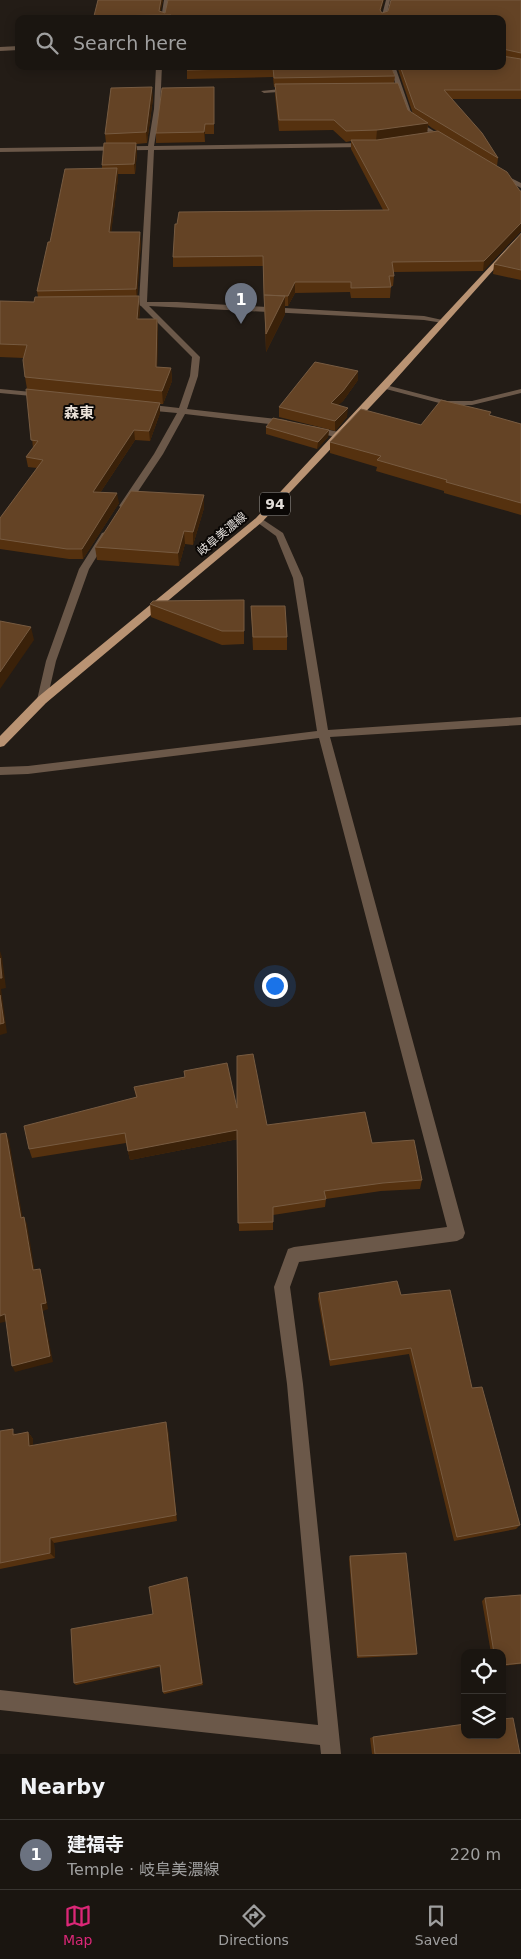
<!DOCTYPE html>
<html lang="en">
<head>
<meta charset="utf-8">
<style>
  :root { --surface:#1a1510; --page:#27221e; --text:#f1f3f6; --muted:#9f9f9f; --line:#383430; --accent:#db2777 }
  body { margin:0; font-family:"DejaVu Sans","Noto Sans JP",sans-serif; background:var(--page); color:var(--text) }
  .controls { position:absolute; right:15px; bottom:15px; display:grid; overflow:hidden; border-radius:10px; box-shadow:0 2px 12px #0003 }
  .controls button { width:45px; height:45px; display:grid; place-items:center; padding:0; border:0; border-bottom:1px solid var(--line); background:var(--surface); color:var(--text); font:25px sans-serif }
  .you { position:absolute; left:274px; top:985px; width:18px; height:18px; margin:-12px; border:4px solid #fff; border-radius:50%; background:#1a73e8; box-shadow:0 0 0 8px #1a73e833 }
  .badge { display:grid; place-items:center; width:32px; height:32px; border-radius:50%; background:var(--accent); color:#fff; font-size:16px; font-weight:700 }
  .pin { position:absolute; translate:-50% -41px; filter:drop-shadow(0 1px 2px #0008) }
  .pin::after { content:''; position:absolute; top:26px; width:18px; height:15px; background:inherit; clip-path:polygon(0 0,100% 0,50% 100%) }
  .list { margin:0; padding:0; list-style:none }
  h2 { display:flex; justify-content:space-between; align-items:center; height:65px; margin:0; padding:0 20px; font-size:21px }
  h2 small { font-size:16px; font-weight:400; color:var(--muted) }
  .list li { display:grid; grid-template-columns:32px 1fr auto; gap:15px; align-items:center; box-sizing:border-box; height:70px; padding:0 20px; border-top:1px solid var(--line) }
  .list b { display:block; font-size:19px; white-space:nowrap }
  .list p { margin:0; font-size:16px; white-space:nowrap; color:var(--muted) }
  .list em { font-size:16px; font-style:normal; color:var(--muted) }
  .icon { flex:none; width:28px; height:28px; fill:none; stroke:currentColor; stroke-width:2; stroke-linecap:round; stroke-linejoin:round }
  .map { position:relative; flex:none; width:521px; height:1754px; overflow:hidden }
  .search { position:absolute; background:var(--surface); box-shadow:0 2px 12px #0003; left:15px; right:15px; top:15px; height:55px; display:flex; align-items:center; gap:12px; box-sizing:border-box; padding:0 18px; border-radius:10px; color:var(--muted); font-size:19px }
  .sheet { height:135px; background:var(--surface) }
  nav { display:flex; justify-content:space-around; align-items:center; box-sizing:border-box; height:70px; border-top:1px solid var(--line); background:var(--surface); font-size:14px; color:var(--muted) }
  nav a { display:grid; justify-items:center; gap:2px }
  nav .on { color:var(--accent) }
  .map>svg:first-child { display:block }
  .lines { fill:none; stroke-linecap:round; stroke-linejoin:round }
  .minor { fill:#6b5849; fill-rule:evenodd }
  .major { fill:#b99373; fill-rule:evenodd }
  .wall { fill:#55310f; fill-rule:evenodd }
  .shaded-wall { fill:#3a2109 }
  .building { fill:#644325; stroke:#775b41 }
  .labels { text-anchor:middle; stroke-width:4; stroke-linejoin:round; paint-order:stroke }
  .far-street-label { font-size:12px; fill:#e1dcd8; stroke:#0a0705 }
  .shield { fill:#0a0705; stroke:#a09c99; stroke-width:1 }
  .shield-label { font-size:14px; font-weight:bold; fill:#e1dcd8 }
  .far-quarter-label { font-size:15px; font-weight:bold; fill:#eae1d8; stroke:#0a0705 }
</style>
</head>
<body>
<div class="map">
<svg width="521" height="1754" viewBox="0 0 521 1754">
  <rect width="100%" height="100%" fill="#231c16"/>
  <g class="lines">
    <!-- minor -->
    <path class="minor" d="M164,0H168L165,19H161Z
      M386,0H390L386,19H381Z
      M19,46V50L0,51V47Z
      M156,66H162L160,109L154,146L367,143L370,145L367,147L154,150L147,302H177L424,316L447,321L443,323L424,320L149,306L200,357L198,376L187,409L286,420L290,423L286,426L185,414L163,454L127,508L124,509L119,506L154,454L177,413L144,410L140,407L144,404L179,408L190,376L192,357L141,306L136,304L139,302L148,150L0,152V148L148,146L154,109Z
      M389,66H395L413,118L448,140V142H444L409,120Z
      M291,88L293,91L264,93L261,91Z
      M499,172L521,183V188L497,175L496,174Z
      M382,384L447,401H472L521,389V393L472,405H447L382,388Z
      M0,389L42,393L46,395L42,397L0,393Z
      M312,426L343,433L344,435L340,438L309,431L308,429Z
      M259,517L283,533L303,578L328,730L521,717V725L330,737L465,1233L463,1238L457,1241L299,1262L290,1287L303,1384L341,1754H321L320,1745L0,1710V1690L318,1725L287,1384L274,1287L288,1249L294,1247L447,1227L319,738L28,774L0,775V767L28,766L317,731L293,578L276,536L254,520Z
      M105,532L110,535L89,569L56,661L47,700L46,703H38L37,700L46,661L79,569L102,533Z"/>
    <!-- major -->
    <path class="major" d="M521,233V239L388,388L262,522L46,703L4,746L0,747V736L38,697L256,518Z"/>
  </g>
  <!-- wall -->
  <path class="wall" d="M163,0L160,11L165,13L381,12L382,13L521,0V99H451L498,158L497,166L520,191H521V231L483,271L394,272V276L393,286H391L390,298H351L350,292L295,293L288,306H285V314L266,352L263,266L173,267V257L383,210L351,149V141L346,142L333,130L279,131L275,95V87H274L273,77L187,79V70L391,66L395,76L394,83L408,110L413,114L397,66H502V19H94V16ZM428,125L432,128L437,131L427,132Z
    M214,87V134H205V142L156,143V133Z
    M153,98L147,143L136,144L137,152L135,174H118V178L111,232L141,242L137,296L140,309L139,319H157L158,332L157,367L171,368L172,381L163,404H160V413L150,441L135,440L100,493L119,503L83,559H69L0,549V518L37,468L28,467L26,457L33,448L27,389L25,377L24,358L0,357V301L34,302L38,297L37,291L50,242L102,168V165L106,143L105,134Z
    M521,234V280L493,274L494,264Z
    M358,380L343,401L338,405L347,417L335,431L279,417V407Z
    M491,416L521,424V515L444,493V491L376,471L377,467L330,453V442L421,425Z
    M266,427L329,430L328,437L317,449L266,434Z
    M204,508L193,545L185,544L179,566L97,560L95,547Z
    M244,600V644L222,645L151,617L150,604Z
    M251,606L287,637V650H253Z
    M134,1087L237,1108L267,1125L372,1143L422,1180L420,1189L381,1191L326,1199L325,1207L273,1215V1230L239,1231L238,1139L130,1160L126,1143L32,1158L29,1149L136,1097Z
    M319,1293L401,1295L472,1388L520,1525L516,1529L454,1541L409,1354L330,1366L318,1299Z
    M168,1430L177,1521L54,1543L55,1558L0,1569V1431L17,1434L28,1432L33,1439V1446Z
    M350,1556L417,1654L415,1655L357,1658L349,1559Z
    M188,1580L203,1685L164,1694L163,1692L160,1667L76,1685L74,1683L153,1614Z
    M521,1595V1664L502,1666V1653H491L482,1601L485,1598Z
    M373,1737L520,1754H372L370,1738Z"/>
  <!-- shaded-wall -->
  <path class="shaded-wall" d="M161,0H163L160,15L159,11Z
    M383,0H384L379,19L380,10Z
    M152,87L153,98L147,143L146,132Z
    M428,123L427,134L376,141L377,130Z
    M205,124V142L204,132Z
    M136,143L137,152L135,174L134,164Z
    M117,168L118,178L110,242L109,232Z
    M521,223V231L483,271L484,261Z
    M140,232L141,242L137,300L136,289Z
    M295,282V293L288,306V296Z
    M139,296L140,309L138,332L137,319Z
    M285,296V314L266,352V334Z
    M157,319L158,332L157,380L156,367Z
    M171,368L172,381L163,404L162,391Z
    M358,371V380L343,401L330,413L331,403Z
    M160,403V413L150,441L149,431Z
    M348,408L347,417L335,431V421Z
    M134,430L135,440L94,502L93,492Z
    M329,430L328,437L317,449L318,442Z
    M117,493L119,503L83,559L82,549Z
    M204,495V508L193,545V532Z
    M184,531L185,544L179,566L178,553Z
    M31,627L34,640L0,689V672Z
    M0,951L2,957L6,988L1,989L7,1033L0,1035Z
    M237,1130L238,1139L130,1160L128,1151Z
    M6,1133L9,1140L24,1225L21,1218Z
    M24,1217L27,1224L36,1277L33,1270Z
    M40,1269L42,1275L48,1309L43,1311L53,1362L15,1372L12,1366L41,1304Z
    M5,1314L8,1321L0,1323V1316Z
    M166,1422L168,1430L177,1521L176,1515Z
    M28,1432L33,1439V1453L29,1446Z
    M50,1538L54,1543L55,1558L50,1553Z
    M187,1577L188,1580L203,1685L202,1683Z"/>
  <!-- building -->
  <path class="building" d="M98,0H161L159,11L165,13L168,0H383L380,10L382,13L388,11L391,0H521V53L503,49L502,50V19H171V15L94,16Z
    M502,56L521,59V90H444L482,133L498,158L415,108L400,66H502Z
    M187,66H391L395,76L274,78L273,68L187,70Z
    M398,83L408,110L428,123L377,130L346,131L334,120H279L275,84Z
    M152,87L146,132L105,134L111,88Z
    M214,87V124H205L204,132L156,133L162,88Z
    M438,131L507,172L520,191H521V223L484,261L392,262L394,276H389L391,287L351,288V282H295L288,296L264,295L263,256L173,257L175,224H177L179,212L389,210L351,140H377Z
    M104,143H136L134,164L102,165Z
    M117,168L109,232H140L136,289L37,291L48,242H50L65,169Z
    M521,234V270L494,264Z
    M264,295L285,296L266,334Z
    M139,296L137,319H157L156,367L171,368L162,391L25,377L23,360L27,345L0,344V301L34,302L35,297Z
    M315,362L358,371L343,391L331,403L348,408L335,421L279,407Z
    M26,389L160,403L149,431L134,430L93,492L117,493L82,549H67L0,539V518L43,460L26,457L38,441L31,440Z
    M441,400L491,412L489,415L521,424V503L446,482L447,480L377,460L381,456L330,442L361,409L421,425Z
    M273,418L329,430L318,442L266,427Z
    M131,491L204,495L193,532L184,531L178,553L95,547Z
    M244,600V631H222L150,604L153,601Z
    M251,606H285L287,637H253Z
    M0,621L31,627L0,672Z
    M0,958L2,978H0Z
    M0,995L4,1023L0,1024Z
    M253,1054L267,1125L365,1112L372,1143L414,1140L422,1180L383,1183L324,1191L326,1199L273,1207V1222L238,1223L237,1130L128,1151L125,1133L29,1149L24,1126L137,1097L134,1087L185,1077L184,1071L227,1063L237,1108V1056Z
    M6,1133L21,1218L24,1217L33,1270L40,1269L46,1303L41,1304L50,1356L12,1366L5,1314L0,1316V1134Z
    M397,1281L401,1295L450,1290L472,1388L482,1387L520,1525L457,1537L411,1348L330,1360L319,1293Z
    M166,1422L176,1515L50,1538V1553L0,1563V1431L13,1429V1435L28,1432L29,1446Z
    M406,1553L417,1654L358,1656L350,1556Z
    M187,1577L202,1683L163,1692L160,1665L74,1683L71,1629L153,1614L149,1587Z
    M521,1595V1663L502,1665V1653H494L485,1598Z
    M513,1718L520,1754H375L373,1737L465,1724V1735H502V1719Z"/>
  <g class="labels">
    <!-- far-street labels -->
    <g class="far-street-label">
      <text transform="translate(222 534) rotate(-40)" y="4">岐阜美濃線</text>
    </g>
    <!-- shield labels -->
    <rect class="shield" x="260" y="492.5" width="30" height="23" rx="4"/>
    <g class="shield-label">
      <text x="275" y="509">94</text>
    </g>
    <!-- far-quarter labels -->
    <g class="far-quarter-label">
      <text x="79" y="418">森東</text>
    </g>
  </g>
</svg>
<div class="controls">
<button><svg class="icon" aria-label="locate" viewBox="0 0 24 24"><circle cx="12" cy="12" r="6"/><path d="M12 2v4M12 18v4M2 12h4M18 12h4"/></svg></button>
<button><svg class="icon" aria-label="layers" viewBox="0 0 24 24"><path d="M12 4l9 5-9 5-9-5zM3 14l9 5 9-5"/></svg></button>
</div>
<div class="you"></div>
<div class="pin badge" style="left:241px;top:324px;background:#6b7280">1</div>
<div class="search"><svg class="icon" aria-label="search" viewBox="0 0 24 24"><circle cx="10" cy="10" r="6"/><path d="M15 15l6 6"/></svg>Search here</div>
</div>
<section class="sheet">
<h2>Nearby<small></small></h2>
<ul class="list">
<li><span class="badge" style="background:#6b7280">1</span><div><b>建福寺</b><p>Temple · 岐阜美濃線</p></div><em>220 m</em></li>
</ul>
</section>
<nav>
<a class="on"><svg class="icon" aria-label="map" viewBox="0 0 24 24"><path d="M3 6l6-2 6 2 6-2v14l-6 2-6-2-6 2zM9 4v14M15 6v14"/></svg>Map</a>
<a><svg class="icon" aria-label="directions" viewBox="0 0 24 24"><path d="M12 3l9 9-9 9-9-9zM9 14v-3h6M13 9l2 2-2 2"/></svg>Directions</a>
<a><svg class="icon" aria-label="saved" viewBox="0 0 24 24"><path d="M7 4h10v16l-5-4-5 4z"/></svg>Saved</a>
</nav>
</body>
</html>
